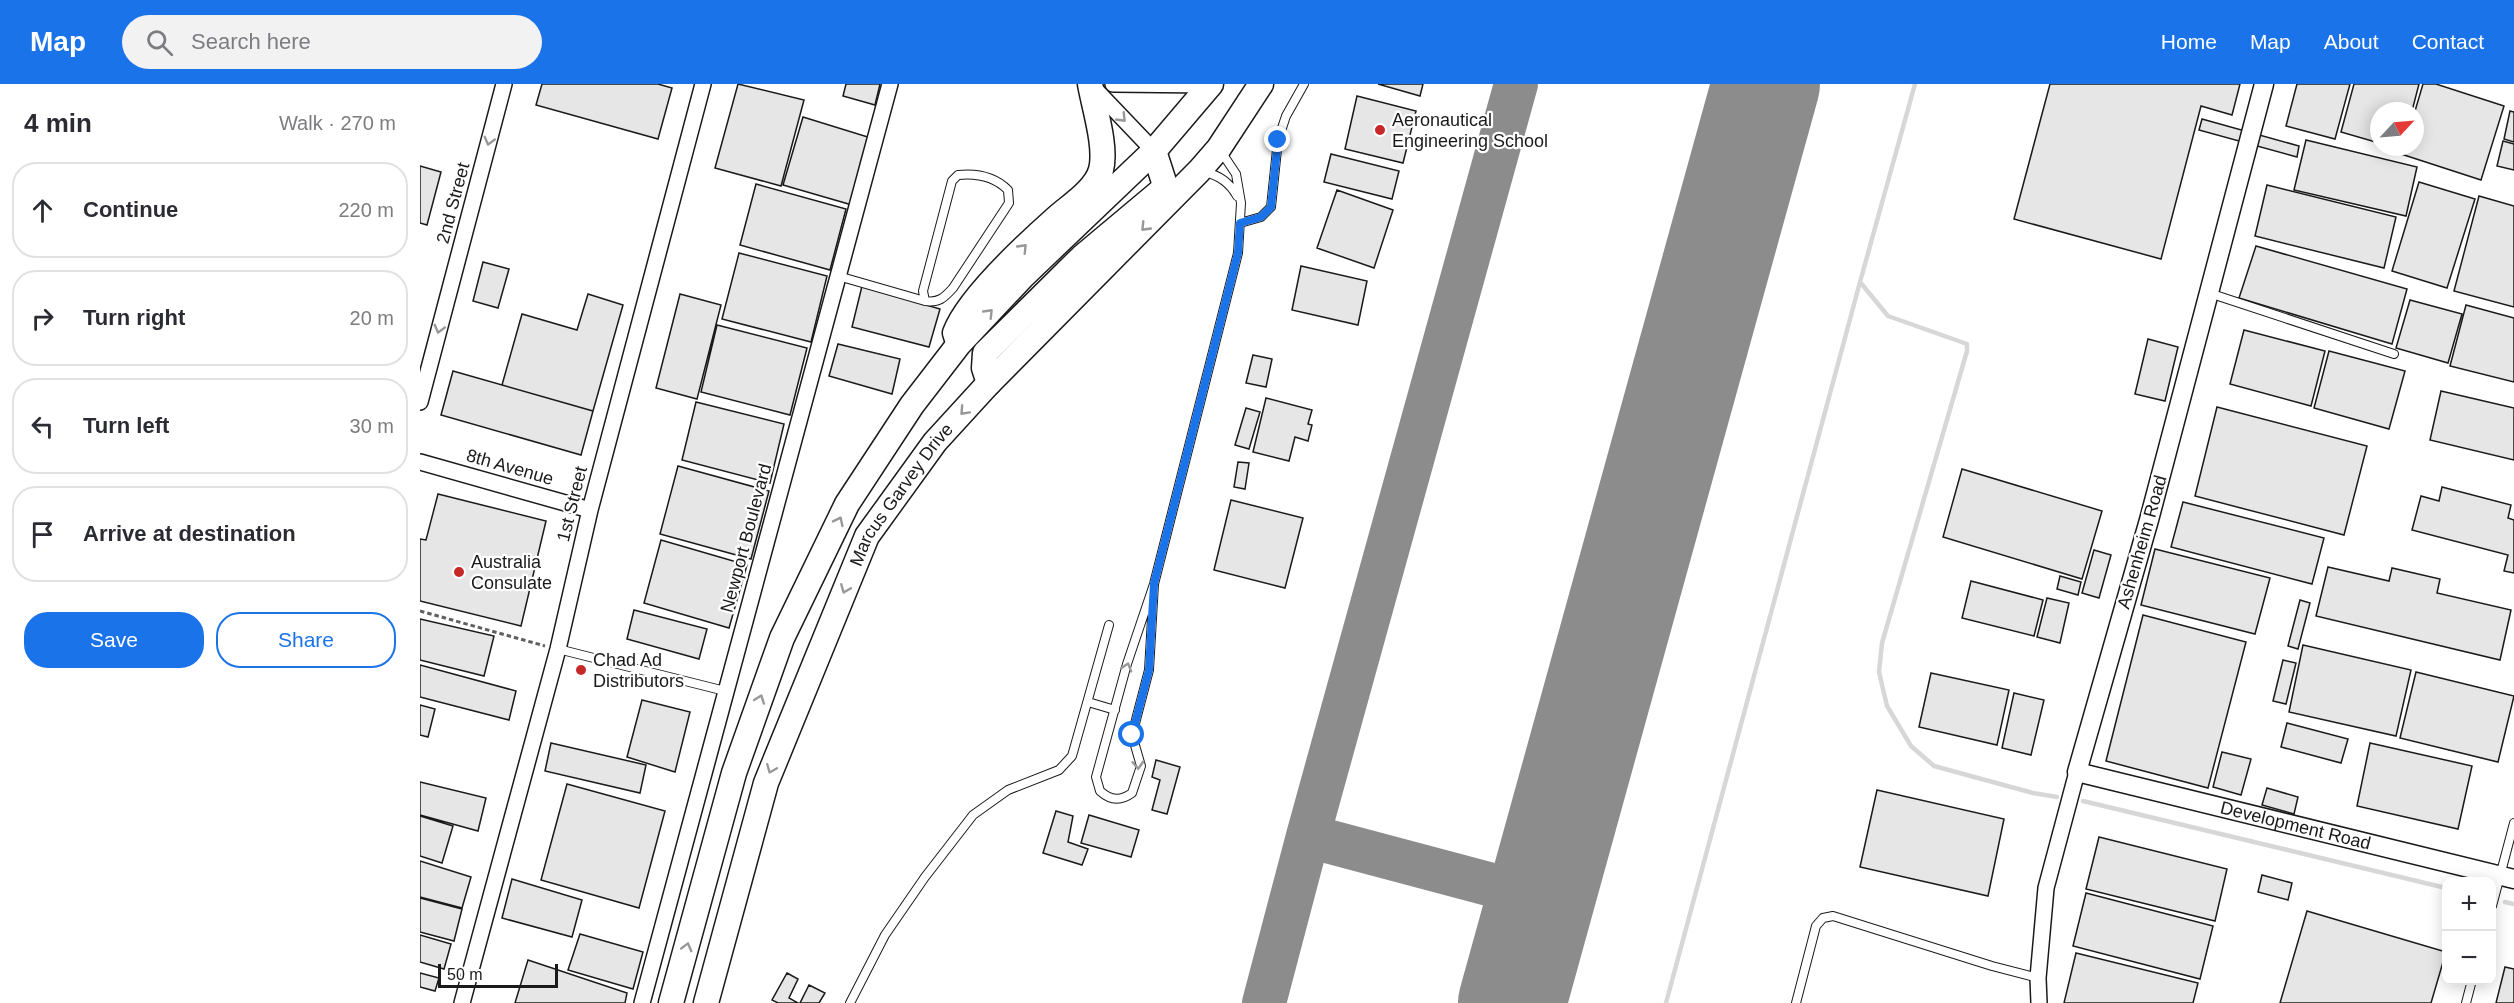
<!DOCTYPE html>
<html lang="en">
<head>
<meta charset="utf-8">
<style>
  :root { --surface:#fff; --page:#f2f2f3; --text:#2b2b33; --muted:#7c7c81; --line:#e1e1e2; --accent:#1a73e8 }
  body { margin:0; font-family:Helvetica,sans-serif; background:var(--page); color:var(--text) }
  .controls { position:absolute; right:18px; bottom:18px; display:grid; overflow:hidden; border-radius:12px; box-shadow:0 3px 15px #0003 }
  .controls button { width:54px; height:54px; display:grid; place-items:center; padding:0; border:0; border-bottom:2px solid var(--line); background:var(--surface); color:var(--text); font:30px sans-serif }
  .compass { position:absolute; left:1950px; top:18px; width:54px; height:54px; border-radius:50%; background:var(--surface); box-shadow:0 3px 15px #0003; rotate:64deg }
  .scale { position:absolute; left:18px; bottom:15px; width:120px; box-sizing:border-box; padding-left:6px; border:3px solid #1a1a1a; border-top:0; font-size:16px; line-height:21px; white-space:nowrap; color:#1a1a1a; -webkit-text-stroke:4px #fff; paint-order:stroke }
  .stop { position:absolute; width:18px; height:18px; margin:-14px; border:4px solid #1a73e8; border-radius:50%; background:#fff }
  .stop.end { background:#1a73e8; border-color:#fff; box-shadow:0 2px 6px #0008 }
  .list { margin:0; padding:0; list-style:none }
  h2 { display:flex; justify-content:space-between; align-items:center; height:78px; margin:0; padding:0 24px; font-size:26px }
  h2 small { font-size:20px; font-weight:400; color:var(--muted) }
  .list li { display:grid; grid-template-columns:39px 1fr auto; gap:18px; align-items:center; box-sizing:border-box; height:96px; margin:0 12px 12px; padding:0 12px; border:2px solid var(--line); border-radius:24px }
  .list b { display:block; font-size:22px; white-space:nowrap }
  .list em { font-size:20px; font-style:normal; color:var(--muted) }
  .actions { display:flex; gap:12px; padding:18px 24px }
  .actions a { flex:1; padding:14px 0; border:2px solid var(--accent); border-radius:24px; text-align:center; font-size:21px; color:var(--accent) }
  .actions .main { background:var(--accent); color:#fff }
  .icon { flex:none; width:33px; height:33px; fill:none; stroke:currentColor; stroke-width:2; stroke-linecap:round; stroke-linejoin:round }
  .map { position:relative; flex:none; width:2094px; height:919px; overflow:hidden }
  header { display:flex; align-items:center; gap:36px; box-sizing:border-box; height:84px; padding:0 30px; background:var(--accent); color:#fff }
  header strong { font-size:28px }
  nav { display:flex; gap:33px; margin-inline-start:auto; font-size:21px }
  .search { width:420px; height:54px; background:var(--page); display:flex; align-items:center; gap:15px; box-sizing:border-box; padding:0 21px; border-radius:33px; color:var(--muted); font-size:22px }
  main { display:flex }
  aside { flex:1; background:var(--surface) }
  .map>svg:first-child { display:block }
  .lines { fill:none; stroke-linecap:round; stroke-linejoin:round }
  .stream { stroke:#d7d7d7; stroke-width:4.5 }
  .taxiway { stroke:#8c8c8c; stroke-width:44 }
  .runway { stroke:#8c8c8c; stroke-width:108 }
  .building { fill:#e6e6e6; stroke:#1a1a1a; stroke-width:1.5 }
  .service-casing { stroke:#1a1a1a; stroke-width:10 }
  .minor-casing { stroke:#1a1a1a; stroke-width:18 }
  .tertiary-casing { stroke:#1a1a1a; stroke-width:21 }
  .trunk-casing { stroke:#1a1a1a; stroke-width:27 }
  .path { stroke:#5f5f5f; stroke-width:3; stroke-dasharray:4.5 3; stroke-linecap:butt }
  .service { stroke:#fff; stroke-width:8 }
  .minor { stroke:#fff; stroke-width:15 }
  .tertiary { stroke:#fff; stroke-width:18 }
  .trunk { stroke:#fff; stroke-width:24 }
  .oneway { stroke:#989898 }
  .route { stroke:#1a73e8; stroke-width:8 }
  .poi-dot { fill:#c62828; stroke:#fff; stroke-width:2 }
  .labels { text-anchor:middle; stroke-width:4.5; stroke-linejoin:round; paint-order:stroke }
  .poi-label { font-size:18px; fill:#1a1a1a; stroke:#fff; text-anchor:start }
  .street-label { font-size:18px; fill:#1a1a1a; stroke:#fff }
</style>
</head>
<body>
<header>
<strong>Map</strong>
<div class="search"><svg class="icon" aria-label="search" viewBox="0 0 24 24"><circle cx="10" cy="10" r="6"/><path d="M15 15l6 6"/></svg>Search here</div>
<nav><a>Home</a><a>Map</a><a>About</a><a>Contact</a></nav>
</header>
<main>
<aside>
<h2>4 min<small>Walk · 270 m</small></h2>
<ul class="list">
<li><svg class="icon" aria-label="ahead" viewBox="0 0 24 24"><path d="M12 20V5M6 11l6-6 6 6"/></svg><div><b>Continue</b></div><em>220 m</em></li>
<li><svg class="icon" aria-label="right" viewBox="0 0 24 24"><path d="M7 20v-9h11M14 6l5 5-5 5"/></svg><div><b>Turn right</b></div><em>20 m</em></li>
<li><svg class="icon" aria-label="left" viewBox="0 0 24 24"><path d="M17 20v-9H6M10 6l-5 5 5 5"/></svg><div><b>Turn left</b></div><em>30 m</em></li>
<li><svg class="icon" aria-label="arrive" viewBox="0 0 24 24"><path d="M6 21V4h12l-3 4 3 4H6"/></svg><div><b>Arrive at destination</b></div></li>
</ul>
<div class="actions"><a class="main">Save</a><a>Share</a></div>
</aside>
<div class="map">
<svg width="2094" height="919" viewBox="0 0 2094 919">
  <rect width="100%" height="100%" fill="#fff"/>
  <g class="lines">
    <!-- stream -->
    <path class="stream" d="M1495,0L1440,198L1468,232L1547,260V267L1462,559L1459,588L1467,622L1491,662L1514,682L1613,709L1637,713
      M1663,717L2026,804
      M2085,818L2094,820
      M1246,919L1440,198"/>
    <!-- taxiway -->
    <path class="taxiway" d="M888,752L1121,814
      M844,919L888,752L1096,0"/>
    <!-- runway -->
    <path class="runway" d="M1092,919L1346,0"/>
  </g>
  <!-- building -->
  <path class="building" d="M122,0H238L252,4L238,55L116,21Z
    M318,0L384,16L361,102L295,84Z
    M426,0H460L455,21L423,12Z
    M958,0H1003L1000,12Z
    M1630,0H1820L1812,31L1781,22L1741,175L1594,135Z
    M1877,0H1930L1915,55L1866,42Z
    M1934,0H1999L1992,27H1959V59L1921,48Z
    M2003,0H2016L2084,22L2061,96L1981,70L1984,63H1995V27Z
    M937,12L996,27L983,79L925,65Z
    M2090,27L2094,28V58L2084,55Z
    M383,33L451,54L432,121L363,101Z
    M1782,35L1879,62L1877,73L1779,46Z
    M1886,56L1997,83L1986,132L1874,106Z
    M2083,57L2094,60V86L2077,82Z
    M911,70L979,87L972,115L904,98Z
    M0,82L21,88L7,141L0,139Z
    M1999,98L2055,115L2027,204L1972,187Z
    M336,100L426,125L410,186L320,161Z
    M1847,101L1976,133L1964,184L1835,152Z
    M917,106L973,126L954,184L897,164Z
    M2059,112L2094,122V223L2034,207Z
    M1836,162L1987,205L1972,260L1819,214Z
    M319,169L407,192L391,258L302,235Z
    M63,178L89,185L78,224L53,217Z
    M881,182L947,197L938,241L872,226Z
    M442,202L520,225L509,263L432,243Z
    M168,210L203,221L173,327L82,301L102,230L157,246Z
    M260,210L301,221L277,315L236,304Z
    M1990,216L2042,230L2028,279L1976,264Z
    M2046,221L2094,234V298L2030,282Z
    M297,241L387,264L370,331L281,308Z
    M1824,246L1905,267L1891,322L1810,300Z
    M1728,255L1758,263L1745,317L1715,310Z
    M418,260L480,275L472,310L409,292Z
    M1909,267L1985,287L1969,345L1894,324Z
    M833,271L852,275L846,303L826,299Z
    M33,287L173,327L161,371L21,331Z
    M2021,307L2094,324V376L2010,356Z
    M846,314L892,326L888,340L892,341L888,357L875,353L869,377L833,368Z
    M276,318L364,340L350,399L262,376Z
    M1797,323L1947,362L1924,451L1775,412Z
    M826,324L840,328L829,365L815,361Z
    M818,378L829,379L825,405L814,403Z
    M258,382L349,407L331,475L240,450Z
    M1542,385L1682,427L1662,495L1523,453Z
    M2022,403L2091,421L2088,434L2094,436V489L2084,487L2088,471L1992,446L2001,412L2019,417Z
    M18,410L126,437L101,542L0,517V455L6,456Z
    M811,416L883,434L865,504L794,486Z
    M1763,418L1904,454L1892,500L1751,463Z
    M241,456L327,481L309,544L224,519Z
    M1735,465L1850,494L1835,550L1721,521Z
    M1674,466L1691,471L1679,514L1662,509Z
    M1908,483L1969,497L1972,484L2020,495L2017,509L2091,526L2080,576L1896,532Z
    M1640,492L1661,498L1658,511L1637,505Z
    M1551,497L1623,516L1614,552L1542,534Z
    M1627,514L1649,519L1640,559L1617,553Z
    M1880,516L1890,519L1878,565L1868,562Z
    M214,526L287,545L279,575L207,555Z
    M1723,531L1826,558L1788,704L1686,677Z
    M0,535L74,552L64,592L0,576Z
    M1883,561L1991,586L1976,652L1869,628Z
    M1863,576L1876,579L1866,620L1853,617Z
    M0,581L96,607L89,636L0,613Z
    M1996,588L2094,612L2078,678L1980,654Z
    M1511,589L1589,606L1577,661L1499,643Z
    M1594,609L1624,616L1611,671L1582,664Z
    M222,616L270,628L255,688L207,673Z
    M0,621L15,625L8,653L0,651Z
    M1867,639L1928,655L1921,679L1861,663Z
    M131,659L226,681L220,709L125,687Z
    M1950,659L2052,682L2038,745L1937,722Z
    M1802,668L1831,675L1821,711L1793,703Z
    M736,676L760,683L747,730L732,726L740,696L732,693Z
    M0,698L66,714L58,747L0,731Z
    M147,700L245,727L219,824L121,796Z
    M1847,704L1878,713L1874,730L1842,721Z
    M1457,706L1584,735L1568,812L1440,783Z
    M636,727L653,732L648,758L668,765L662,781L623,769Z
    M669,731L719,746L711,773L661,759Z
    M0,732L33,742L22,779L0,772Z
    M1679,753L1807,785L1795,837L1666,805Z
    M0,777L51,793L42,824L0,813Z
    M1842,791L1872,799L1868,816L1838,808Z
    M92,795L162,816L152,853L82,834Z
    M1666,809L1793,842L1780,895L1653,862Z
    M0,814L42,825L34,857L0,848Z
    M1887,827L2026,868L2011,919H1860Z
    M160,850L223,868L213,905L148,886Z
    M0,851L31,860L24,885L0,878Z
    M1656,869L1778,899L1773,919H1644Z
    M108,876L207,909L205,919H95Z
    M2085,883L2094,885V919H2076Z
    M0,889L19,894L15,907L0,903Z
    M367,889L378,895L369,914L378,919H358L352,916Z
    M389,901L405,909L399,919H380Z"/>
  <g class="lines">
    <!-- service casing -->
    <g class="service-casing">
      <path id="service" d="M784,88C799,91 810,99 817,112
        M820,139L841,133L851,123L858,56L866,32L884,0
        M418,192L505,217L503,207L532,97L538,91C557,89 574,92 588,106L589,119L533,204C524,214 519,219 505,217
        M1789,209L1974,270
        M734,500L729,586L712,651L721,682L712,709C701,717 691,717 680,707L676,693L707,580L734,500L818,169L821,119L816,90L800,66
        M138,565L305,607
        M668,618L695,626
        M2072,822L2094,739
        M430,919L465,851L505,793L553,731L588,706L639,686L652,672L689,541
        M1376,919L1396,842L1403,834L1413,832L1572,882L1618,894
        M2046,919L2052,896"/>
    </g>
    <!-- minor casing -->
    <g class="minor-casing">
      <path id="minor" d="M693,0L790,1
        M672,2L734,67
        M0,318L84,0
        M0,378L170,426
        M42,919L138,565L170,426L283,0
        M222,919L470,0
        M1619,919L1618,894L1626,804L1657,688"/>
    </g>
    <!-- tertiary casing -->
    <g class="tertiary-casing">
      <g id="tertiary">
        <path id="s1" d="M1844,0L1729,436L1657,688L2094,795"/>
      </g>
    </g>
    <!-- trunk casing -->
    <g class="trunk-casing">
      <g id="trunk">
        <path d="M538,258L535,249C548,214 606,161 634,136C649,122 675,107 681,86C687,63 674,23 670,0"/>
        <path d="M569,299L564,284L565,269L662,173L742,106L744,98L734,67"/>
        <path d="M251,919L314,689L362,554L427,420L492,321L539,260L603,192L734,67L791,0"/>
        <path id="s2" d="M286,919L346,699L447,452L515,358L569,299L779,87L799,64L841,0"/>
      </g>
    </g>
    <!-- path -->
    <path class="path" d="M0,527L125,562"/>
    <!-- service -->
    <use href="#service" class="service"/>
    <!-- minor -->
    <use href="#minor" class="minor"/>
    <!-- tertiary -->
    <use href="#tertiary" class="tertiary"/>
    <!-- trunk -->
    <use href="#trunk" class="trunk"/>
  </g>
  <!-- one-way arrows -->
  <defs><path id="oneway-chevron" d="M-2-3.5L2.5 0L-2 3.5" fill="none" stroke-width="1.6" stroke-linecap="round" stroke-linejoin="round" transform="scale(1.5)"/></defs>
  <g class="oneway">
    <use href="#oneway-chevron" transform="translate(702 34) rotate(46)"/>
    <use href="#oneway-chevron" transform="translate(69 57) rotate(105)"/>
    <use href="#oneway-chevron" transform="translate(725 143) rotate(134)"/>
    <use href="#oneway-chevron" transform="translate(603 164) rotate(-46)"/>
    <use href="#oneway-chevron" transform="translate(569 229) rotate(-46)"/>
    <use href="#oneway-chevron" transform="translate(19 245) rotate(105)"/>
    <use href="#oneway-chevron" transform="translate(544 327) rotate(133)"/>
    <use href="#oneway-chevron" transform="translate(419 437) rotate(-64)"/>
    <use href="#oneway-chevron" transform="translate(425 505) rotate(112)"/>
    <use href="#oneway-chevron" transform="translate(707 583) rotate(-73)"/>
    <use href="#oneway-chevron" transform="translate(340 615) rotate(-70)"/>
    <use href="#oneway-chevron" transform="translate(718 681) rotate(87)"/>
    <use href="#oneway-chevron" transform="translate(351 685) rotate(112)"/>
    <use href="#oneway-chevron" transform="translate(267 863) rotate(-75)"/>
  </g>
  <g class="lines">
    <!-- route -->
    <path class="route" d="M712,651L729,586L734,500L818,169L820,139L841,133L851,123L858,56"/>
  </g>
  <!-- markers -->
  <g class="poi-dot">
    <circle cx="960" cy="46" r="6"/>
    <circle cx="39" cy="488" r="6"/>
    <circle cx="161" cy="586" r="6"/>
  </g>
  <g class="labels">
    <!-- poi labels -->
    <g class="poi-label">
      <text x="972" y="42">Aeronautical<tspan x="972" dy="21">Engineering School</tspan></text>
      <text x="51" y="484">Australia<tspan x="51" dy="21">Consulate</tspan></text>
      <text x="173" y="582">Chad Ad<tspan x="173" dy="21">Distributors</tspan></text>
    </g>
    <!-- street labels -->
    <g class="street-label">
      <text transform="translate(33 119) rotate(-75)" y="6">2nd Street</text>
      <text transform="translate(90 383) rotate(16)" y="6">8th Avenue</text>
      <text dy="6" stroke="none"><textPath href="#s2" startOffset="548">Marcus Garvey Drive</textPath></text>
      <text transform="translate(152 420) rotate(-76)" y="6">1st Street</text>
      <text transform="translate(326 454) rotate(-75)" y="6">Newport Boulevard</text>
      <text transform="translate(1722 458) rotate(-74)" y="6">Ashenheim Road</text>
      <text dy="6" stroke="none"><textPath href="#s1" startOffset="938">Development Road</textPath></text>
    </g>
  </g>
</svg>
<div class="controls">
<button>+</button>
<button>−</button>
</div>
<svg class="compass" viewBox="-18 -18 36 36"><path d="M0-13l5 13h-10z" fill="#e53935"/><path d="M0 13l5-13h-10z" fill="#7c7c81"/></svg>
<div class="scale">50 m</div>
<div class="stop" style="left:712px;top:651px"></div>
<div class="stop end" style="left:858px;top:56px"></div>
</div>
</main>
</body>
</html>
